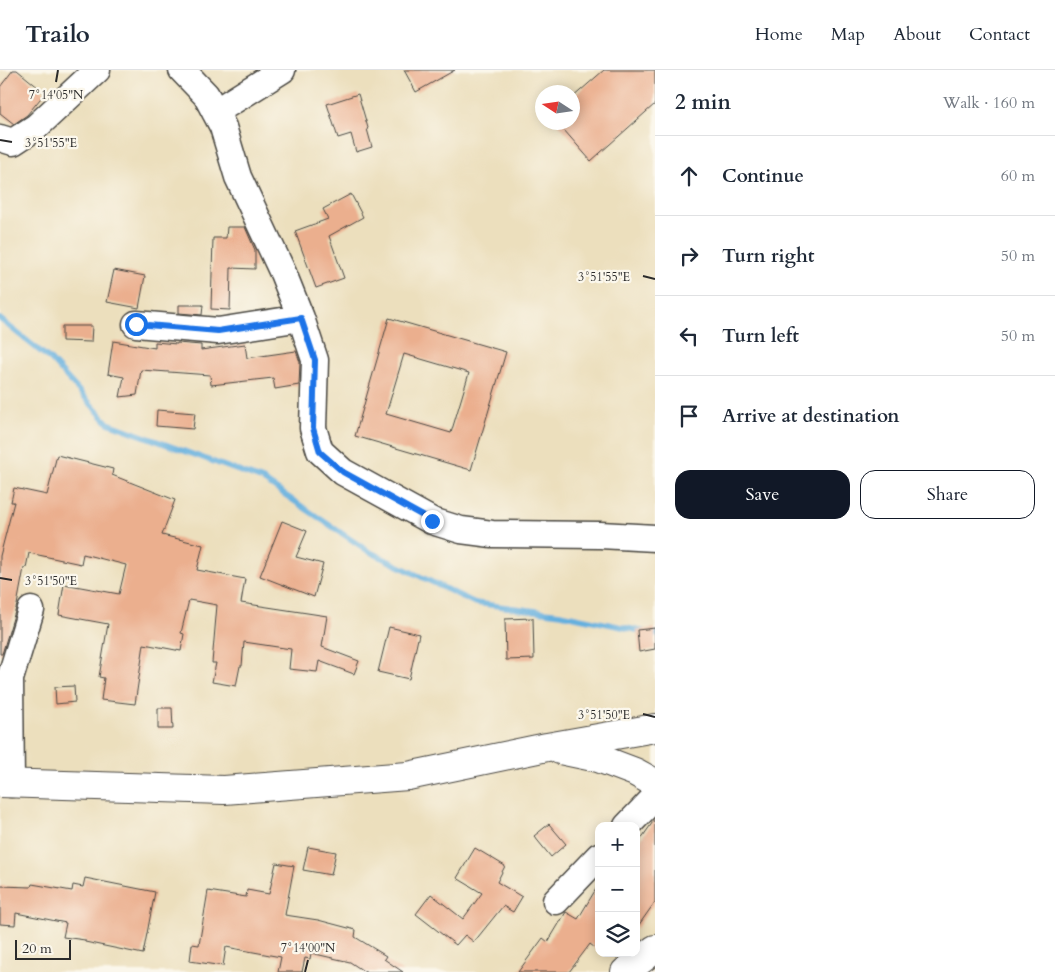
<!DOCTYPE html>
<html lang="en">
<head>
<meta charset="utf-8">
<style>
  :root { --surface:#fff; --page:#f6f6f7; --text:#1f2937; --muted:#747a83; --line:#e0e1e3; --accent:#111827 }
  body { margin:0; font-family:Cardo,serif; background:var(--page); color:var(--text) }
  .controls { position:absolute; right:15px; bottom:15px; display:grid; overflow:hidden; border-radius:10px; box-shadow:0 2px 12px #0003 }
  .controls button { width:45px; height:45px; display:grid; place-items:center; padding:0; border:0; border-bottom:1px solid var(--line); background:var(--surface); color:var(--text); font:25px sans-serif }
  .compass { position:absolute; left:535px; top:15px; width:45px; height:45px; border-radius:50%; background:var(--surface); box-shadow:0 2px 12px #0003; rotate:282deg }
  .scale { position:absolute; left:15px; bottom:12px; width:56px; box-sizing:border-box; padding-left:5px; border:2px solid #2b2b2b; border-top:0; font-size:14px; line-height:18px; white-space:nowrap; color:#2b2b2b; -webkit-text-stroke:4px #fbf7ec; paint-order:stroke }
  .stop { position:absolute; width:15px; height:15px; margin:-11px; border:4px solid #1a73e8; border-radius:50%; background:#fff }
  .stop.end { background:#1a73e8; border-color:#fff; box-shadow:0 1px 5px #0008 }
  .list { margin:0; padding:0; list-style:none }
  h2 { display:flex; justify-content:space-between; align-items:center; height:65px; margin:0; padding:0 20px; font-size:21px }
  h2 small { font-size:16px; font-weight:400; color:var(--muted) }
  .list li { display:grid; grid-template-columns:32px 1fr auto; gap:15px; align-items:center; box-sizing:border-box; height:80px; padding:0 20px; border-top:1px solid var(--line) }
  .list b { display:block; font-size:19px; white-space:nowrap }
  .list em { font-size:16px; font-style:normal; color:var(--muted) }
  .actions { display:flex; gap:10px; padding:15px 20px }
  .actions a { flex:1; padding:11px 0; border:1px solid var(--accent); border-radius:15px; text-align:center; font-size:18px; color:var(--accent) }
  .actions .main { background:var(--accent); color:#fff }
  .icon { flex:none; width:28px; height:28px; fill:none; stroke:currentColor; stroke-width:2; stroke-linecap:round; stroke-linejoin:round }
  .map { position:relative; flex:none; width:655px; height:902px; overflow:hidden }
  header { display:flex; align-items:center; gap:30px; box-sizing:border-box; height:70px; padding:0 25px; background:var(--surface); border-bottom:1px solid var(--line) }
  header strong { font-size:24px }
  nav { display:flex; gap:28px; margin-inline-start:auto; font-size:18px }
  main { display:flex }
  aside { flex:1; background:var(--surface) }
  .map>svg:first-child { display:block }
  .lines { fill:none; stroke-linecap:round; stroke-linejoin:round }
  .stream { stroke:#66b0de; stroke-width:5.5 }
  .building { fill:#ebaf8e; fill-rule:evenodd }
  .minor-casing { stroke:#484641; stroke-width:29 }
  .major-casing { stroke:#484641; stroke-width:30 }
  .minor { stroke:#fff; stroke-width:26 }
  .major { stroke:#fff; stroke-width:28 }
  .route { stroke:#1a73e8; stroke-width:6 }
  .ticks { fill:none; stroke:#2b2b2b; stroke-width:2 }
  .ticks-label { font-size:12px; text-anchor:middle; fill:#2b2b2b; stroke:#fbf7ec; stroke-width:4.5; stroke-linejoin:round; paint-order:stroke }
</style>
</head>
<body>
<header>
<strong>Trailo</strong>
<nav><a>Home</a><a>Map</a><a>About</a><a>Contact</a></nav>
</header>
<main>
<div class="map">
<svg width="655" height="902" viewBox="0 0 655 902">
  <rect width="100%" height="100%" fill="#fbf7ec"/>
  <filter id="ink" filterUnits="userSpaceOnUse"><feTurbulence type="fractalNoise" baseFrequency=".02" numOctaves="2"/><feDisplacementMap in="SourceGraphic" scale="10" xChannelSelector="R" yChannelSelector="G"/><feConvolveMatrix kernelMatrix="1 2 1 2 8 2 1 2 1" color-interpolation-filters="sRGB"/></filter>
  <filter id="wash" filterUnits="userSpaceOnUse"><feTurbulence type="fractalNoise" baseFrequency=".0096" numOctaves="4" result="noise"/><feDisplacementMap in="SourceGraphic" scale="20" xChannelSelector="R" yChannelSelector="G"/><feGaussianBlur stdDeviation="1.12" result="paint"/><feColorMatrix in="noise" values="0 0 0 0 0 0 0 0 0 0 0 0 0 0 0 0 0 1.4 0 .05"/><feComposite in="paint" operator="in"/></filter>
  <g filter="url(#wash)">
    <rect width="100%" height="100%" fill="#ecdfbd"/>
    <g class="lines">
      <!-- stream -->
      <path class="stream" d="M0,249L51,290L108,353L263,410L368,481L475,533L561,544L655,564"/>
    </g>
    <g id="blocks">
      <!-- building -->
      <path class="building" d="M13,0H17L45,23L27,45L14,54L0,43V17Z
        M404,0H455L416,22Z
        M604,0H655V34L591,91L557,52H572V28Z
        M358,24L368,58L367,59L372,77L356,82L351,64L338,68L327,34Z
        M351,124L363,147L329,166L344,208L316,218L295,161L328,149L323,139Z
        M227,157H245L255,180V199L231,198L230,240L211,239L213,168H226Z
        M114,200L145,206L139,238L107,232Z
        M179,235H203L202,245L179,243Z
        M389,248L506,282L471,400L355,366ZM404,284L469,303L451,363L386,344Z
        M62,256H92L91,272L62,271Z
        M113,271L155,278V272L177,274V273L201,275V280L245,274L247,288L296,281L300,292L299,315L275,319L273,308L211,315L210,305L141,300L137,325L120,327L124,307L108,304Z
        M157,340L195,343L193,359L156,356Z
        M57,385L113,399L112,405L175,430L162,465L203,475L197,500L245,509L241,533L327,546L322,577L359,591L354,604L319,591L317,602L289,599L291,579L244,572L242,596H240L236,616L212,612L216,593H212L217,535L189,530L181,563L184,564L181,581L144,574L135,634L101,630L104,608L99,607L108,554L59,545L64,514L119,524L126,495L83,484L81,494L29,483L26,498H24L17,535L2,584H0V486L14,432H11L14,418L47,425Z
        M282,451L307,461L296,487L323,494L314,527L260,506Z
        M533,548L534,589L506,590L505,549Z
        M389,557L419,564L409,609L378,602Z
        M655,558V579L639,582L637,560Z
        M74,616L75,632L56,634L55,617Z
        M158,638H172L173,659H158Z
        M655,749V832L636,859V776Z
        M549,754L566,774L551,787L534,766Z
        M308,777L336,782L331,805L303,800Z
        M475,778L505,796L497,812L522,827L513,842L503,836L474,872L465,865L456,875L416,844L431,824L463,849L482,823L457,808Z
        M276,793L294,796L285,845L318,850L356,860L355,867L386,886L384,889L403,902H365L350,892L311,883L310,889L305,888L302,902H278L281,887L226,877L223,896L190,891L192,874L199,875L208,821L246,827L247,820L269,824Z
        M85,808L155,822L143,884L85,872V870L63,867L66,853L16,843L15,855L0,854V816L31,817L32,814L72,821L73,815L83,817Z
        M599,814V881L590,874L569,902H518L543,868L548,872L566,842L578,849Z"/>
    </g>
  </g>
  <g filter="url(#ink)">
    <use href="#blocks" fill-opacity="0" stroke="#484641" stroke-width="1"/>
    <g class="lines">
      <!-- minor casing -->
      <g class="minor-casing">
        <path id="minor" d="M182,0L206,25L223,57L238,107L283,203L301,248L315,290L313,358L320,381L343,402L432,451L461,460L492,464L600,465L655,468
          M215,42L282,0
          M0,68L13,72L36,57L97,0
          M136,254L218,261L301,248
          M11,714L10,609L31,540
          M627,756L655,727
          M556,831L599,786"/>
      </g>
      <!-- major casing -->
      <g class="major-casing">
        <path id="major" d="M560,680L598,688L635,702L655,713
          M0,713L224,720L408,706L547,677L655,658
          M625,902L655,879"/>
      </g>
      <!-- minor -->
      <use href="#minor" class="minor"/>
      <!-- major -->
      <use href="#major" class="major"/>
    </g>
  </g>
  <g class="lines" filter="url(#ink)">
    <!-- route -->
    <path class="route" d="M136,254L218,261L301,248L315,290L313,358L320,382L343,402L432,451"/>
  </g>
  <!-- ticks -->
  <path class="ticks" d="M56,12L58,0M0,70L12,72M643,206L655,209M0,508L12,510M643,644L655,647M305,902L308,890"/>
  <g class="ticks-label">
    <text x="56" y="29">7°14'05"N</text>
    <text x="51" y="77">3°51'55"E</text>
    <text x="604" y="211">3°51'55"E</text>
    <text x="51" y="515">3°51'50"E</text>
    <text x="604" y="649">3°51'50"E</text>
    <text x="308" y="882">7°14'00"N</text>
  </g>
</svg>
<div class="controls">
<button>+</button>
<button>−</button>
<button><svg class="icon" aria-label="layers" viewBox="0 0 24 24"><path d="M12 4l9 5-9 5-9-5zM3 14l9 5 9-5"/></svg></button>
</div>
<svg class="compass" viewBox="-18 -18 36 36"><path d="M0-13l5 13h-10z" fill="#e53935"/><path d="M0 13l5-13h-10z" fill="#747a83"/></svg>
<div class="scale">20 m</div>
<div class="stop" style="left:136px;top:254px"></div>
<div class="stop end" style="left:432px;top:451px"></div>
</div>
<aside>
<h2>2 min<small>Walk · 160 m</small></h2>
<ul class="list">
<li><svg class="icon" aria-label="ahead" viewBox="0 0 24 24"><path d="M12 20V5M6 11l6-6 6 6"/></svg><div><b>Continue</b></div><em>60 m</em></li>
<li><svg class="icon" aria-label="right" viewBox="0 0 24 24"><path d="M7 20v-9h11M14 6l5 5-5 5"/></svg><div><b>Turn right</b></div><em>50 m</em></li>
<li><svg class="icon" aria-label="left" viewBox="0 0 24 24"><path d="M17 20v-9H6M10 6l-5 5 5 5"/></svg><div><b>Turn left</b></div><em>50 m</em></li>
<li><svg class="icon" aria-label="arrive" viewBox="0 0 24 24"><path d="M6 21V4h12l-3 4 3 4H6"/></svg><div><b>Arrive at destination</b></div></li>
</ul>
<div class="actions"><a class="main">Save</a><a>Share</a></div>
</aside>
</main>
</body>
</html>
